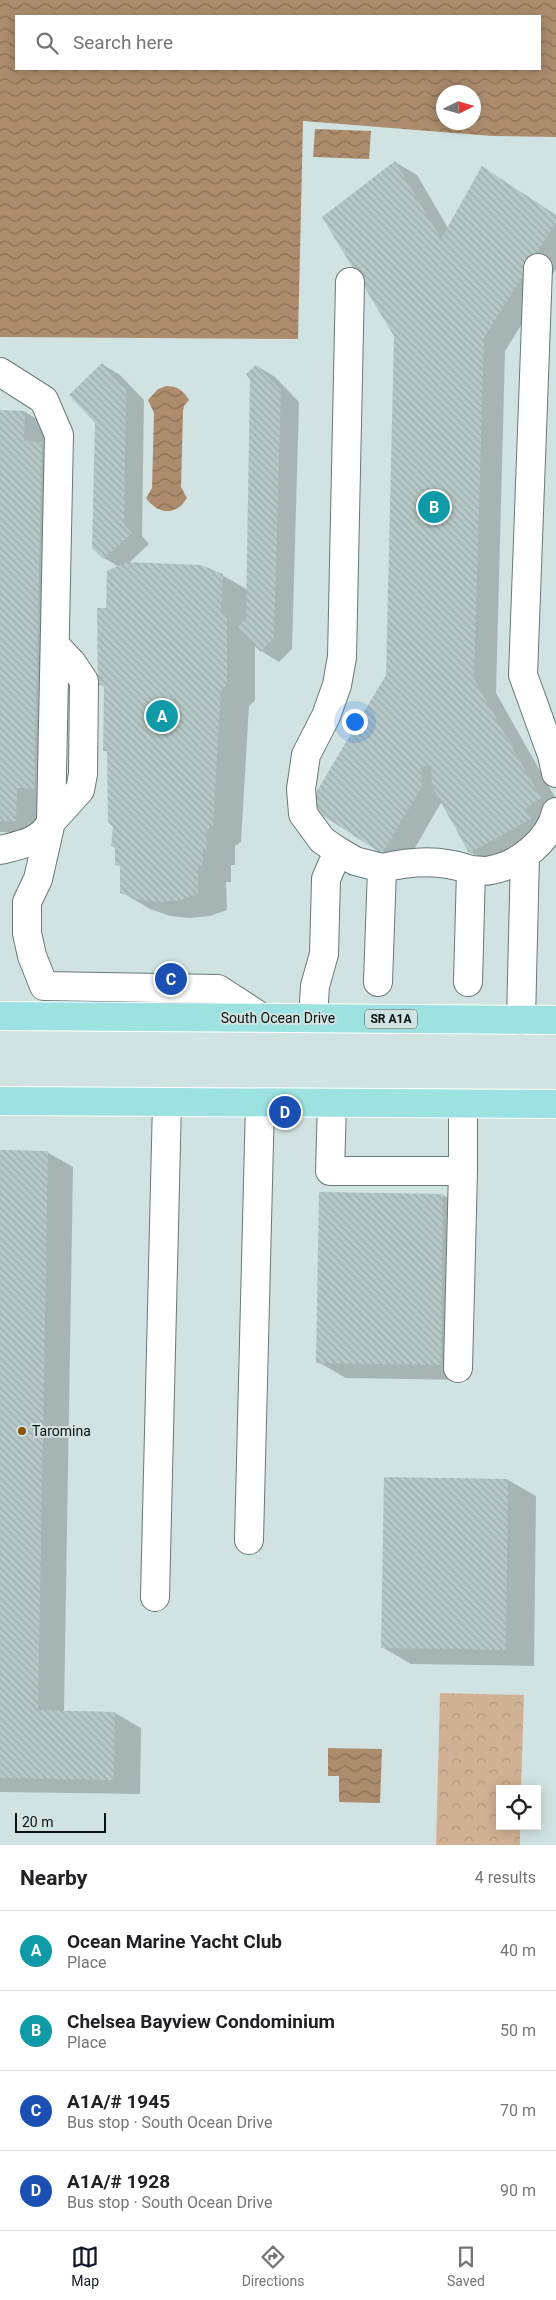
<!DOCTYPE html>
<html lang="en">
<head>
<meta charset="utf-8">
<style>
  :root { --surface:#fff; --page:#f6f6f6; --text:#202124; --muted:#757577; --line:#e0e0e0; --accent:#111827 }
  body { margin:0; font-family:Roboto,sans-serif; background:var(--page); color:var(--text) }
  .controls { position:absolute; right:15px; bottom:15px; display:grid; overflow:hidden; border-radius:0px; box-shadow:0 2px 12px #0003 }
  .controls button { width:45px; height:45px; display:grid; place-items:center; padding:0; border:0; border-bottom:1px solid var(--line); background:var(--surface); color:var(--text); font:25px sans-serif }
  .compass { position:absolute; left:436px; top:85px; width:45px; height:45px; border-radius:50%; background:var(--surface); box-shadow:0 2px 12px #0003; rotate:85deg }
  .scale { position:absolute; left:15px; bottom:12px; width:91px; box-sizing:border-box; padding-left:5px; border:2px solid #0b1111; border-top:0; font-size:14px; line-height:18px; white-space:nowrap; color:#0b1111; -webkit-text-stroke:4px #d0e3e2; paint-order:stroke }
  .you { position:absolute; left:354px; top:721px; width:18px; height:18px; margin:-12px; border:4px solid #fff; border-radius:50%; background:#1a73e8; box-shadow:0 0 0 8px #1a73e833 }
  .badge { display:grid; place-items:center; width:32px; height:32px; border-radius:50%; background:var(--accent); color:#fff; font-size:16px; font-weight:700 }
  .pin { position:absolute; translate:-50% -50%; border:2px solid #fff; box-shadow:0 1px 5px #0006 }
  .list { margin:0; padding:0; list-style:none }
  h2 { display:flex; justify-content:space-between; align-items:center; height:65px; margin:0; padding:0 20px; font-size:21px }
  h2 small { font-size:16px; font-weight:400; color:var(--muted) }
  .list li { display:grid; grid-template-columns:32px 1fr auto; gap:15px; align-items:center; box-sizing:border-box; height:80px; padding:0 20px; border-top:1px solid var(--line) }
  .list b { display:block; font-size:19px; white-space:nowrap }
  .list p { margin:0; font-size:16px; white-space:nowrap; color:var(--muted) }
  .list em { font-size:16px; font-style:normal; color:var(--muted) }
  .icon { flex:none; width:28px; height:28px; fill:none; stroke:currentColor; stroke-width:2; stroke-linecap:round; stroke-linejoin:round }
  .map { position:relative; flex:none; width:556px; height:1845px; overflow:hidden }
  .search { position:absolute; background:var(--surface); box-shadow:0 2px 12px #0003; left:15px; right:15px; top:15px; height:55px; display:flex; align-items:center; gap:12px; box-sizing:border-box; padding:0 18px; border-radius:0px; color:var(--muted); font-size:19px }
  .sheet { height:385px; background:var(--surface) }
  nav { display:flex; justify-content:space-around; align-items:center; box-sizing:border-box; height:70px; border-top:1px solid var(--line); background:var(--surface); font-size:14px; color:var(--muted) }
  nav a { display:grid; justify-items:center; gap:2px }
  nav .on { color:var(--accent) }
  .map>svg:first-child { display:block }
  .park { fill:url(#park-crowns) }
  .water { fill:url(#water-waves); fill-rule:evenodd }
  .shadow { fill:#0003 }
  .building { fill:url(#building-back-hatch) }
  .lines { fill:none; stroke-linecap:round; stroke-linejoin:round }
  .minor-casing { stroke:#687878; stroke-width:30 }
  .major-casing { stroke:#fff; stroke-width:30 }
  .minor { stroke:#fff; stroke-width:28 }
  .major { stroke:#9be2e0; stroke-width:28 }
  .poi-dot { fill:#8a5305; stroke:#d0e3e2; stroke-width:2 }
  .labels { text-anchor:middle; stroke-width:4; stroke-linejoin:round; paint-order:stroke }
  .shield { fill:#d0e3e2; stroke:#465050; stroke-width:1 }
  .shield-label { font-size:12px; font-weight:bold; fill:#0b1111 }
  .street-label { font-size:14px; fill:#0b1111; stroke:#d0e3e2 }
  .poi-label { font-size:14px; fill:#0b1111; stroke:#d0e3e2; text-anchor:start }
</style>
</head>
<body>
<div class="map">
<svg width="556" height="1845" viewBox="0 0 556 1845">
  <defs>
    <pattern id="park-crowns" width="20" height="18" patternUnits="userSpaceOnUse" patternTransform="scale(1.25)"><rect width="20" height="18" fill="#d1b193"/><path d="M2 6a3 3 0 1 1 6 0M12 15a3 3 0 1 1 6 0" fill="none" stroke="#b2977e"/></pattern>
    <pattern id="water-waves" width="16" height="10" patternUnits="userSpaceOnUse" patternTransform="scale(1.25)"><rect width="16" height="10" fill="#ac8c6d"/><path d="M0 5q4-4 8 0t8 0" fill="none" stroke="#8a7158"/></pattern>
    <pattern id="building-back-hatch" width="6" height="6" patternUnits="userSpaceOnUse" patternTransform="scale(1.25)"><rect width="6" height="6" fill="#b5c7c6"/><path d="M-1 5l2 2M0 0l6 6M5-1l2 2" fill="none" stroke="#9aaaa9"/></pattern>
  </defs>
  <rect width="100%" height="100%" fill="#d0e3e2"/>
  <!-- park -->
  <path class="park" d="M440,1693L524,1695L521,1789H500V1826H520V1845H436Z"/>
  <!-- water -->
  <path class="water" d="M0,0H556V137L492,136L303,121L298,339L0,337ZM540,16V69H16V16ZM474,92V122H444V92Z
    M315,129L371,131L369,159L313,157Z
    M166,386C177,386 183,390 189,400L184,406L183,411L181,487L187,498C176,516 158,515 146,498L152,488L154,413L148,400L158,389Z
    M328,1748L382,1749L380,1803L339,1802V1776H328Z"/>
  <!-- shadow -->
  <path class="shadow" d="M395,162L417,175L448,228L482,167L556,215V269L505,351L496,693L556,799L552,831L492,865L470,852L442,801L405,865L310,806L387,675L395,335Z
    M102,364L120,375L144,400L142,536L149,544L129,563L222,575L248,590L257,366L275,377L299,402L292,649L279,662L261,651L255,645V701L249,706L241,842L235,846V865H231V882H226L227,910L210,916L190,918L170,916L150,909L121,892V867L116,864L109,753L104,750L106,688L99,684L107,609L119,567L104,558L93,548Z
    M0,411L25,412L47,425L38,833L0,832Z
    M0,1151L47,1152L73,1167L64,1712L115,1713L141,1728L140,1794L0,1792Z
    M443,1195L471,1211L469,1380L346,1378L318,1362Z
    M385,1478L508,1480L536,1496L534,1666L411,1664L382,1647Z"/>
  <!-- building -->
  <path class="building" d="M395,161L441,239L482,166L556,216V222L484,338L474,679L541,798L526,808L531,819L469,853L432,786L431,766H421L422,786L382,854L308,806L386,675L394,336L322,217Z
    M102,363L126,388L124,525L132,533L103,559L92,548L95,423L69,395Z
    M256,365L281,390L274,638L260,652L238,627L246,618L250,380L246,374Z
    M0,410L25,411L24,441L42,442L34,789L17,788L16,821H0Z
    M127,562L201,565L223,574L221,611L227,614V685L221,690L213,826L206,830L207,849L203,850V866H198V894L181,900L161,902L141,900L120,893V866L115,865V848L111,846L113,827L108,822L107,751H103L104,686L98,685L97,608H106L107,571Z
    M0,1150L48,1151L38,1710L115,1712L114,1780L0,1778Z
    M319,1192L443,1194L441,1365L316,1363Z
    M384,1477L508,1479L506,1650L381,1648Z"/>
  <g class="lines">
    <!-- minor casing -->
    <g class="minor-casing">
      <path id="minor" d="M538,268L523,675L552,755L556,773
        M350,282L342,657L337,685L326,716L306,755L301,789L303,814L322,840L338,851L355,861L382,868
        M0,372L44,400L59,435L51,822C41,842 21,845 0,850
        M55,645L72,663L84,681L83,774L80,790L51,822L38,879L27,902V933L32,956L44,986L218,989L261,1017
        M378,982L382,868C413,861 440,859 471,870
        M468,982L471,870C477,870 485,872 491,870C519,865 550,840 556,812
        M313,1018L315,986L324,954L326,879L338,851
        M521,1020L525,855
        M332,1103L330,1171H463V1104
        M458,1368L463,1171
        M249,1540L260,1103
        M155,1597L167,1102"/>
    </g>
    <!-- major casing -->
    <g class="major-casing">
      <path id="major" d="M0,1016L556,1020
        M0,1101L556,1104"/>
    </g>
    <!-- minor -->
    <use href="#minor" class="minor"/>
    <!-- major -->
    <use href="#major" class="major"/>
  </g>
  <!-- markers -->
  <circle class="poi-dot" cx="22" cy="1431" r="5"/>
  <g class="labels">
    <!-- shield labels -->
    <rect class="shield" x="365" y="1009.5" width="52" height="19" rx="4"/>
    <g class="shield-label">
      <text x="391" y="1023">SR A1A</text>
    </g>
    <!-- street labels -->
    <g class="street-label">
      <text x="278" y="1023">South Ocean Drive</text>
    </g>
    <!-- poi labels -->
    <g class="poi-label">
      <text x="32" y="1436">Taromina</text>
    </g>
  </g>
</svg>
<div class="controls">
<button><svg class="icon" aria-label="locate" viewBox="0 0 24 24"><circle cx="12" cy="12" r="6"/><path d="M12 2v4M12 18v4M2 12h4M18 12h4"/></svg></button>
</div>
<svg class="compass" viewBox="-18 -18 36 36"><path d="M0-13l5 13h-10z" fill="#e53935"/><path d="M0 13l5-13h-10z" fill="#757577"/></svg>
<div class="scale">20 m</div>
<div class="you"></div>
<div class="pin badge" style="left:162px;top:716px;background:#0f9aa8">A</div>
<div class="pin badge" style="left:434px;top:507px;background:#0f9aa8">B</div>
<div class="pin badge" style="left:171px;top:979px;background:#1a4fb4">C</div>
<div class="pin badge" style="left:285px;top:1112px;background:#1a4fb4">D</div>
<div class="search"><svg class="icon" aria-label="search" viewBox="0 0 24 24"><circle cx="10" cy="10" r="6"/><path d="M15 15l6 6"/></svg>Search here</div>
</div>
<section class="sheet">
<h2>Nearby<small>4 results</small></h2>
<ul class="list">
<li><span class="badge" style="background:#0f9aa8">A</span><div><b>Ocean Marine Yacht Club</b><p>Place</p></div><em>40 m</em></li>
<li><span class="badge" style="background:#0f9aa8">B</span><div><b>Chelsea Bayview Condominium</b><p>Place</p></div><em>50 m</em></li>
<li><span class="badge" style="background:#1a4fb4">C</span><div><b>A1A/# 1945</b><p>Bus stop · South Ocean Drive</p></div><em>70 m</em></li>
<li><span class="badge" style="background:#1a4fb4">D</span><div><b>A1A/# 1928</b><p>Bus stop · South Ocean Drive</p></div><em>90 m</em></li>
</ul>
</section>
<nav>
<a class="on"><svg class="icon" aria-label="map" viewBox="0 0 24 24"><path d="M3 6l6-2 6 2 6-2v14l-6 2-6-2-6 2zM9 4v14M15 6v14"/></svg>Map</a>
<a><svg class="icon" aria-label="directions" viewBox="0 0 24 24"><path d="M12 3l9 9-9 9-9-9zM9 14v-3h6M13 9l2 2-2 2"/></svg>Directions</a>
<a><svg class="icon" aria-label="saved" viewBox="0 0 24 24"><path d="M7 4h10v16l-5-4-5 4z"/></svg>Saved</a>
</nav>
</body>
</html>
